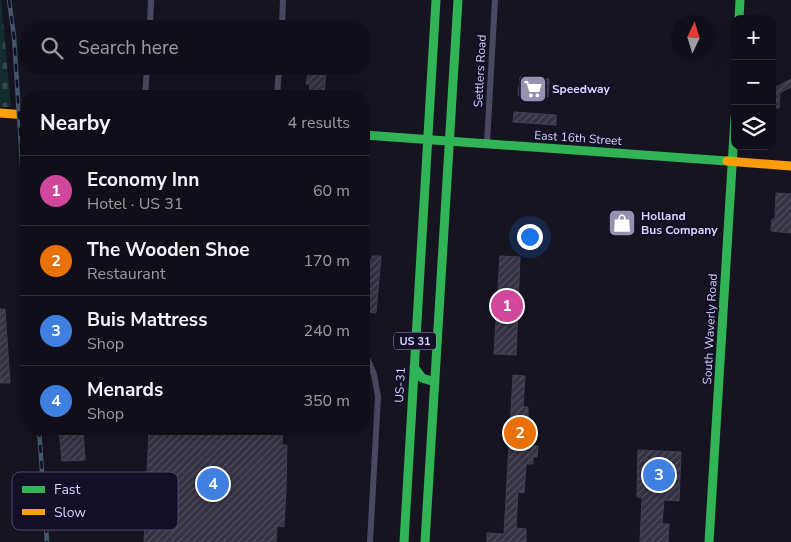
<!DOCTYPE html>
<html lang="en">
<head>
<meta charset="utf-8">
<style>
  :root { --surface:#100f19; --page:#1e1d26; --text:#f1f3f6; --muted:#9c9ca2; --line:#302f38; --accent:#0b8043 }
  body { margin:0; font-family:"Nunito Sans",sans-serif; background:var(--page); color:var(--text) }
  .controls { position:absolute; right:15px; top:15px; display:grid; overflow:hidden; border-radius:10px; box-shadow:0 5px 20px #0002 }
  .controls button { width:45px; height:45px; display:grid; place-items:center; padding:0; border:0; border-bottom:1px solid var(--line); background:var(--surface); color:var(--text); font:25px sans-serif }
  .compass { position:absolute; left:671px; top:15px; width:45px; height:45px; border-radius:50%; background:var(--surface); box-shadow:0 5px 20px #0002; rotate:4deg }
  .you { position:absolute; left:529px; top:236px; width:18px; height:18px; margin:-12px; border:4px solid #fff; border-radius:50%; background:#1a73e8; box-shadow:0 0 0 8px #1a73e833 }
  .badge { display:grid; place-items:center; width:32px; height:32px; border-radius:50%; background:var(--accent); color:#fff; font-size:16px; font-weight:700 }
  .pin { position:absolute; translate:-50% -50%; border:2px solid #fff; box-shadow:0 1px 5px #0006 }
  .list { margin:0; padding:0; list-style:none }
  h2 { display:flex; justify-content:space-between; align-items:center; height:65px; margin:0; padding:0 20px; font-size:21px }
  h2 small { font-size:16px; font-weight:400; color:var(--muted) }
  .list li { display:grid; grid-template-columns:32px 1fr auto; gap:15px; align-items:center; box-sizing:border-box; height:70px; padding:0 20px; border-top:1px solid var(--line) }
  .list b { display:block; font-size:19px; white-space:nowrap }
  .list p { margin:0; font-size:16px; white-space:nowrap; color:var(--muted) }
  .list em { font-size:16px; font-style:normal; color:var(--muted) }
  .icon { flex:none; width:28px; height:28px; fill:none; stroke:currentColor; stroke-width:2; stroke-linecap:round; stroke-linejoin:round }
  .map { position:relative; flex:none; width:791px; height:542px; overflow:hidden }
  .search { position:absolute; background:var(--surface); box-shadow:0 5px 20px #0002; left:20px; top:20px; width:350px; height:55px; display:flex; align-items:center; gap:12px; box-sizing:border-box; padding:0 18px; border-radius:20px; color:var(--muted); font-size:19px }
  .panel { position:absolute; background:var(--surface); box-shadow:0 5px 20px #0002; left:20px; top:90px; width:350px; height:345px; border-radius:20px }
  .map>svg:first-child { display:block }
  .cemetery { fill:url(#cemetery-stones) }
  .building { fill:url(#building-hatch); stroke:#433f54 }
  .lines { fill:none; stroke-linecap:round; stroke-linejoin:round }
  .street { stroke:#4a4962; stroke-width:6 }
  .fast { stroke:#30b455; stroke-width:9 }
  .slow { stroke:#ff9f0a; stroke-width:9 }
  .rail-casing { stroke:#43596b; stroke-width:4.5 }
  .rail { stroke:#130f26; stroke-width:2.5; stroke-dasharray:8; stroke-linecap:butt }
  .labels { text-anchor:middle; stroke-width:4; stroke-linejoin:round; paint-order:stroke }
  .shield { fill:#130f26; stroke:#9e99be; stroke-width:1 }
  .shield-label { font-size:11px; font-weight:bold; fill:#d9d4ff }
  .street-label { font-size:12px; fill:#d9d4ff; stroke:#130f26 }
  .poi-label { font-size:12px; font-weight:bold; fill:#d9d4ff; stroke:#130f26; text-anchor:start }
  .key { fill:#130f26; stroke:#4e4a67; stroke-width:1 }
  .key-label { font-size:14px; fill:#d9d4ff }
</style>
</head>
<body>
<div class="map">
<svg width="791" height="542" viewBox="0 0 791 542">
  <defs>
    <pattern id="cemetery-stones" width="16" height="16" patternUnits="userSpaceOnUse" patternTransform="scale(1.25)"><rect width="16" height="16" fill="#132c2d"/><path d="M2 7V4a2 2 0 0 1 4 0v3zM10 15v-3a2 2 0 0 1 4 0v3z" fill="#354a4c"/></pattern>
    <pattern id="building-hatch" width="6" height="6" patternUnits="userSpaceOnUse" patternTransform="scale(1.25)"><rect width="6" height="6" fill="#343243"/><path d="M-1 1l2-2M0 6l6-6M5 7l2-2" fill="none" stroke="#514f5f"/></pattern>
  </defs>
  <rect width="100%" height="100%" fill="#161421"/>
  <!-- cemetery -->
  <path class="cemetery" d="M0,0H1L11,107H0Z"/>
  <!-- building -->
  <path class="building" d="M309,69H326L324,96H309L310,84H306Z
    M520,77L549,79L548,97L518,95Z
    M791,79V87L780,93L779,108H772V87H776Z
    M514,112L556,115V125L513,122Z
    M776,193L791,194V233L771,231L772,219H775Z
    M372,256H381L376,313L368,312V309L364,308V259L372,260Z
    M500,256L520,257L516,355L494,354Z
    M0,309H5L10,383H0Z
    M513,375L525,376L523,407H528V421H525L524,445L538,446L537,457H533V464H526L524,493L518,492L516,528L526,529V542H487V533L504,534Z
    M59,429H83L85,460L62,461Z
    M149,429H283L282,445H287L286,489L284,527L277,526L276,542H144Z
    M638,450L681,452L679,501L664,500L662,524H669L668,542H640L642,498L637,497Z"/>
  <g class="lines">
    <!-- street -->
    <path class="street" d="M150,26L151,0
      M282,26L283,0
      M145,96L147,69
      M277,96L279,69
      M487,143L495,0
      M364,351L374,374L378,397L370,542"/>
    <!-- fast -->
    <path class="fast" d="M739,19L740,0
      M364,135L727,161
      M414,367L422,378L435,382
      M404,542L436,0
      M425,542L458,0
      M709,542L735,117"/>
    <!-- slow -->
    <path class="slow" d="M0,113L26,115
      M727,161L791,166"/>
    <!-- rail casing -->
    <g class="rail-casing">
      <path id="rail" d="M9,0L14,36L26,228
        M39,429L47,542"/>
    </g>
    <!-- rail -->
    <use href="#rail" class="rail"/>
  </g>
  <!-- icons -->
  <defs>
    <g id="supermarket-square" transform="scale(1.4375)"><rect x="-9" y="-9" width="18" height="18" rx="4" fill="#9591b1" stroke="#130f26"/><path d="M-6-5.5h2.5l.6 2H6L4.5 2H-2.5L-4.4-4H-6ZM-1.5 3.2a1.3 1.3 0 1 0 .1 0ZM3 3.2a1.3 1.3 0 1 0 .1 0Z" fill="#fff"/></g>
    <g id="shop-square" transform="scale(1.4375)"><rect x="-9" y="-9" width="18" height="18" rx="4" fill="#9591b1" stroke="#130f26"/><path d="M-5-2.5h2.3a2.7 3.5 0 0 1 5.4 0H5L5.5 6h-11ZM-1.5-2.5h3a1.5 2.3 0 0 0-3 0Z" fill="#fff"/></g>
  </defs>
  <g fill-rule="evenodd">
    <use href="#supermarket-square" x="533" y="89"/>
    <use href="#shop-square" x="622" y="223"/>
  </g>
  <g class="labels">
    <!-- shield labels -->
    <rect class="shield" x="394" y="332.5" width="42" height="17" rx="4"/>
    <g class="shield-label">
      <text x="415" y="345">US 31</text>
    </g>
    <!-- street labels -->
    <g class="street-label">
      <text transform="translate(480 71) rotate(-87)" y="4">Settlers Road</text>
      <text transform="translate(578 138) rotate(4)" y="4">East 16th Street</text>
      <text transform="translate(710 329) rotate(-87)" y="4">South Waverly Road</text>
      <text transform="translate(400 385) rotate(-87)" y="4">US-31</text>
    </g>
    <!-- poi labels -->
    <g class="poi-label">
      <text x="552" y="93">Speedway</text>
      <text x="641" y="220">Holland<tspan x="641" dy="14">Bus Company</tspan></text>
    </g>
  </g>
  <!-- legend -->
  <rect x="12" y="472" width="166" height="58" rx="8" class="key"/>
  <rect x="22" y="486" width="23" height="7" fill="#30b455"/>
  <rect x="22" y="509" width="23" height="6" fill="#ff9f0a"/>
  <g class="key-label">
    <text x="54" y="494">Fast</text>
    <text x="54" y="517">Slow</text>
  </g>
</svg>
<div class="controls">
<button>+</button>
<button>−</button>
<button><svg class="icon" aria-label="layers" viewBox="0 0 24 24"><path d="M12 4l9 5-9 5-9-5zM3 14l9 5 9-5"/></svg></button>
</div>
<svg class="compass" viewBox="-18 -18 36 36"><path d="M0-13l5 13h-10z" fill="#e53935"/><path d="M0 13l5-13h-10z" fill="#9c9ca2"/></svg>
<div class="you"></div>
<div class="pin badge" style="left:507px;top:306px;background:#d1479c">1</div>
<div class="pin badge" style="left:520px;top:433px;background:#e8710a">2</div>
<div class="pin badge" style="left:659px;top:475px;background:#3f7fe0">3</div>
<div class="pin badge" style="left:213px;top:484px;background:#3f7fe0">4</div>
<div class="search"><svg class="icon" aria-label="search" viewBox="0 0 24 24"><circle cx="10" cy="10" r="6"/><path d="M15 15l6 6"/></svg>Search here</div>
<section class="panel">
<h2>Nearby<small>4 results</small></h2>
<ul class="list">
<li><span class="badge" style="background:#d1479c">1</span><div><b>Economy Inn</b><p>Hotel · US 31</p></div><em>60 m</em></li>
<li><span class="badge" style="background:#e8710a">2</span><div><b>The Wooden Shoe</b><p>Restaurant</p></div><em>170 m</em></li>
<li><span class="badge" style="background:#3f7fe0">3</span><div><b>Buis Mattress</b><p>Shop</p></div><em>240 m</em></li>
<li><span class="badge" style="background:#3f7fe0">4</span><div><b>Menards</b><p>Shop</p></div><em>350 m</em></li>
</ul>
</section>
</div>
</body>
</html>
